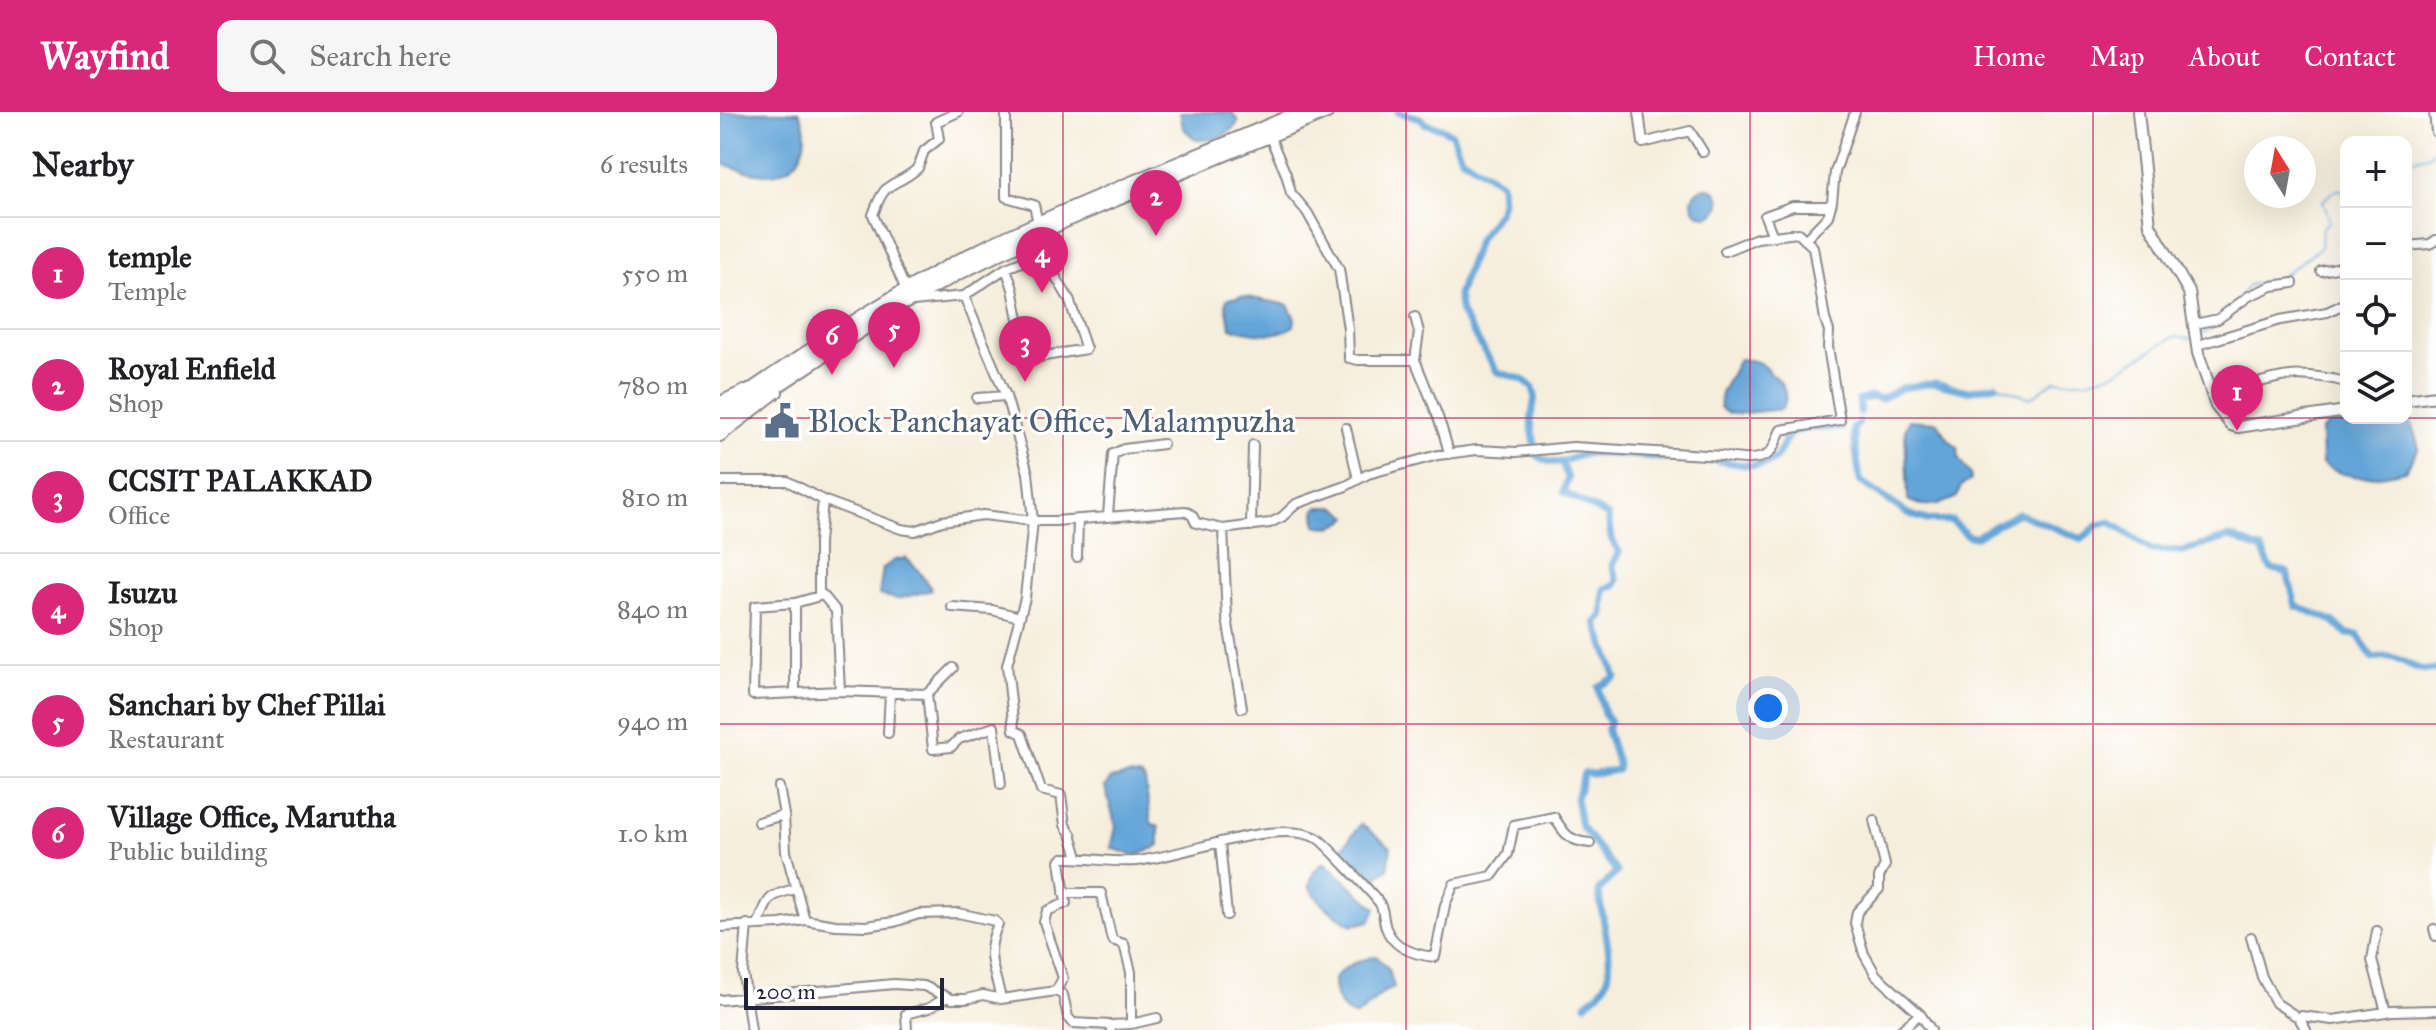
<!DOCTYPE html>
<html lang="en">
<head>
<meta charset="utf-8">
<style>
  :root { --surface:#fff; --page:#f6f6f6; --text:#202124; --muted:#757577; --line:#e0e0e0; --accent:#db2777 }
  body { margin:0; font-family:"IM FELL Great Primer",serif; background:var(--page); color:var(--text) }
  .controls { position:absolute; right:24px; top:24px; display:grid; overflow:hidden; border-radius:16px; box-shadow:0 8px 32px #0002 }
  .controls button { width:72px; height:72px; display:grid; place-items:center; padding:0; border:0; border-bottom:2px solid var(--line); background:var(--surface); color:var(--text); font:40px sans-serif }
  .compass { position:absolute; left:1524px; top:24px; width:72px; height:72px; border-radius:50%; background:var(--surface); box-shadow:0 8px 32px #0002; rotate:349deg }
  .scale { position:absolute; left:24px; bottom:20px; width:200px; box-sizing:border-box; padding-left:8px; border:4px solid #22223b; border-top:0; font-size:22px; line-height:28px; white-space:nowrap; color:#22223b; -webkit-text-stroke:6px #fff; paint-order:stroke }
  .you { position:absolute; left:1048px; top:596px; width:28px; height:28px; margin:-20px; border:6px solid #fff; border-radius:50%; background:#1a73e8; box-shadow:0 0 0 12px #1a73e833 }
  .badge { display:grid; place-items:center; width:52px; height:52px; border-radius:50%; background:var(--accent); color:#fff; font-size:26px; font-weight:700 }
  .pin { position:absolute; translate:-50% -66px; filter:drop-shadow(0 2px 4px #0008) }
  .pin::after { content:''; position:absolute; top:42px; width:28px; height:24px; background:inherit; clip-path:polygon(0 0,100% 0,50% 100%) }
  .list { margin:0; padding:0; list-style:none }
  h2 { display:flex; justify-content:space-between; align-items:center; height:104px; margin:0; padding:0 32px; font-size:34px }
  h2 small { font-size:26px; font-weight:400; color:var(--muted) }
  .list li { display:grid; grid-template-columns:52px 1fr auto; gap:24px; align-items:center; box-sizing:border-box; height:112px; padding:0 32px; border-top:2px solid var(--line) }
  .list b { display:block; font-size:30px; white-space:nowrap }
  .list p { margin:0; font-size:26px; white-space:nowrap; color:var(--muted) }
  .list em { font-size:26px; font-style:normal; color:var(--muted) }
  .icon { flex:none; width:44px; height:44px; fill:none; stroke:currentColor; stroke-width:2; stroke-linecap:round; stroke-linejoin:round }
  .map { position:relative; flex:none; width:1716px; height:918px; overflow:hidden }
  header { display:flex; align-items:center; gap:48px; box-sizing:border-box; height:112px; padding:0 40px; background:var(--accent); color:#fff }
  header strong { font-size:38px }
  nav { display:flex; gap:44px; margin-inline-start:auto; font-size:28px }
  .search { width:560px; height:72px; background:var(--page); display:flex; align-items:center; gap:20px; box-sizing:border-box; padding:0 28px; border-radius:16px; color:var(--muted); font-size:30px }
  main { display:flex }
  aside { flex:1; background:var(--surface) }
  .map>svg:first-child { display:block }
  .water { fill:#64a5d8; stroke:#43648a; stroke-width:2 }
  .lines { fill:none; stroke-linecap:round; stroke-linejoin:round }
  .stream { stroke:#64a5d8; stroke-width:2 }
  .canal { stroke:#64a5d8; stroke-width:7 }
  .minor-casing { stroke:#8c888b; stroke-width:12 }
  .tertiary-casing { stroke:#8c888b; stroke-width:14 }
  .trunk-casing { stroke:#8c888b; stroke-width:16 }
  .minor { stroke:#fff; stroke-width:8 }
  .tertiary { stroke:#fff; stroke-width:10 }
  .trunk { stroke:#fff; stroke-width:12 }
  .grid { fill:none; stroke:#c2185b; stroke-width:2; stroke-opacity:0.55 }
  .labels { text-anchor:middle; stroke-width:6; stroke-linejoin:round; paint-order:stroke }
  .service-label { font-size:32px; fill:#4e5e75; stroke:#fff; text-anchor:start }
</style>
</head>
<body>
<header>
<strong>Wayfind</strong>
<div class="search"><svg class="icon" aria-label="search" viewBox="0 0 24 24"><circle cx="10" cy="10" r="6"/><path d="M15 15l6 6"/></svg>Search here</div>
<nav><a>Home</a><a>Map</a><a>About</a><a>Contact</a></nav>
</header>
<main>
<aside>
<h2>Nearby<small>6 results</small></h2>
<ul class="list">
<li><span class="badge">1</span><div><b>temple</b><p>Temple</p></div><em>550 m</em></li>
<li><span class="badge">2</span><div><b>Royal Enfield</b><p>Shop</p></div><em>780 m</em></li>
<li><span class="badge">3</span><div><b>CCSIT PALAKKAD</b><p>Office</p></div><em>810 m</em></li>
<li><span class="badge">4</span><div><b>Isuzu</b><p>Shop</p></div><em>840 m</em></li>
<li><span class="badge">5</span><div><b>Sanchari by Chef Pillai</b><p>Restaurant</p></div><em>940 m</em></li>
<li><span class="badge">6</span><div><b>Village Office, Marutha</b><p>Public building</p></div><em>1.0 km</em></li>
</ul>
</aside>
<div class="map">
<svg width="1716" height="918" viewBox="0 0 1716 918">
  <rect width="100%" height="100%" fill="#fff"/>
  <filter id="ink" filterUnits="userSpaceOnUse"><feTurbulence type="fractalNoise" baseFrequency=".0125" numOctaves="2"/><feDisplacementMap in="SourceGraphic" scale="16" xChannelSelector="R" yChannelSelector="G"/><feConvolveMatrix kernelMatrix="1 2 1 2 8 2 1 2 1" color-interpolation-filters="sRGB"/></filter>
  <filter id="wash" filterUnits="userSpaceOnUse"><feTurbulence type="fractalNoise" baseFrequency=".006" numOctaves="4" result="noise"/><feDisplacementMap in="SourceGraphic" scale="32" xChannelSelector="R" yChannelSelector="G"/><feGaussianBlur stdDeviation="1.8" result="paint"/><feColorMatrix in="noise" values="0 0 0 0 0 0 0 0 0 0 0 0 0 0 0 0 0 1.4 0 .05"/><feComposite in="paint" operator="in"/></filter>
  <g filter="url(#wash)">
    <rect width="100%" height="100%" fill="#f6eedb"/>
    <!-- water -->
    <path class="water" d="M0,0H79C91,23 85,54 56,61C42,65 14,56 1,51Z
      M460,0H512L519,9C509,25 494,29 476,28L463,16Z
      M972 90a14 14 0 1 1 28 0a14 14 0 1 1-28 0Z
      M522,184L568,193L575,206L574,214C554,227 534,221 511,216L506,194L507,187Z
      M1019,247C1032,248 1044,249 1050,262C1063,268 1070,284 1062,297L1014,302L1005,300L1000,295L1001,281Z
      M1189,308L1217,310L1229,328L1238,336L1239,347L1250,362L1251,368L1241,374L1237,385C1220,393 1205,397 1188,388L1185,319Z
      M1652,308L1691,309L1699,336L1685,359C1656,366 1628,370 1602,352L1601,319L1612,309Z
      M599,395H616L629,405C620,414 609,417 596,413L595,397Z
      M186,446L197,457L212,478L178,487L159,483L163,456L175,448Z
      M409,663L422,665L425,669L431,711L439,715V734L416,744L391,736L396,715L385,675L391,667Z
      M641,712L671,735L668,757L649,771L619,740Z
      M604,750L656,796L651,809L633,813C614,803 600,793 589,774L594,759Z
      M656,844L668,856L674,875L664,880L637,904C619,899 614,885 614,867C626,852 638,849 656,844Z"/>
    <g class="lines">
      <!-- stream -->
      <path class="stream" d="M1686,50L1710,43L1715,34
        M1519,186L1529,173L1559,166L1601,135L1602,116L1610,109L1603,89L1613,79L1626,77
        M1482,222L1498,212
        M1276,273L1311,286L1334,269H1367L1394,261L1453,225L1471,227"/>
      <!-- canal -->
      <path class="canal" d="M678,0L700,6L706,12L721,16L732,22L741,45L781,71L782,90L779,99L758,128L738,183L741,201L777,260L802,267L813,276L815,284L811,310L815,333
        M1140,301L1139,288L1151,285L1161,287L1181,276L1214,271L1248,279L1276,273
        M1139,311L1133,317L1140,369L1188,402L1207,408L1232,409L1248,424L1255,425L1298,401L1362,427L1378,413L1391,410L1431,438L1463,439L1510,425L1542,438L1551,457L1567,460L1576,494L1613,509L1627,522L1638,523L1653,547C1681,537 1690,563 1716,557
        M817,343C841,362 853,339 874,341C913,344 951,346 990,348C1010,349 1029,358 1050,350C1062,345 1061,328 1072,321C1085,314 1107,317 1121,316
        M842,351L848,366L843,380L888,404L891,426L899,440L892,453L897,468L895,473L884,477L883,504L876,510L896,565L878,575L884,602L890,610L887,619L898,653L897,658L873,662L864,661L856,686L861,714L897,760L879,778C880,801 895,849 887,868C883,879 874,885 866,892"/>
    </g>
  </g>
  <g filter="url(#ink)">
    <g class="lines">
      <!-- minor casing -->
      <g class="minor-casing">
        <path id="minor" d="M286,0V85L314,93L318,111
          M919,0L923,31L970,19L983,40
          M1714,0L1716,20
          M549,23L566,62L571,81L587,100L619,157L628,217L629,246L638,248H695L699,220L695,205
          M1052,122L1045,104L1073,94H1108L1112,90L1115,60L1135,0
          M1085,128L1108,104L1112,90
          M1686,134L1710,132L1716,128
          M328,140L286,156L244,184L286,284L308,361L313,409L305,486L287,553L294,618L302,622L321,678L341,683L345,713L351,722L358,745
          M286,156L293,177L307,247L366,237L349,187L331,157L325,120
          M1601,159L1626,154
          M186,178L153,103C166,64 173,78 198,56L204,39L219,27L216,10L238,0
          M193,189L244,184
          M1475,212L1498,207L1529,184L1552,174L1573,171
          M1478,233L1560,208L1607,200L1626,191
          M695,248C707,279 722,309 729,342
          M257,286L286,284
          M1522,286L1521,276C1564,262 1581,259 1626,270
          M626,316L638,367
          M0,369H67L103,388L99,430V484
          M103,388L181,417L195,419L222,409L263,403L313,409H335L465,399L472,403L476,411L503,417L550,411L562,405L576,392L626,374L648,362L718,343L757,338L796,340L853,335L1002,344C1014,347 1037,350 1048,342C1055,337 1057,325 1061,318L1120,308L1108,235L1109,219L1105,207L1093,135L1078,121L1037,126L1005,139
          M388,403L393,342L404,337L443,332
          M531,414L533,333
          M503,417L507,506L522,596
          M357,445L358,407
          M75,491V581
          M232,495L272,498L300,505
          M120,579L33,583L35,494L75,491L103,483L116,499L120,579L207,582L233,556
          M207,582L213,637L231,635L239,627L274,615L281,672
          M168,621L170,581
          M59,675L64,703L66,740L85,808
          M1154,708L1165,753L1159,765V777L1137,800L1135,811L1144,842L1156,863L1200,902L1211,918
          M38,710L64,703
          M500,730L507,803
          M344,781H381L392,828L404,832L411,860V912L391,913V918
          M27,812L23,861L31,918
          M38,813C49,786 46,784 75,777
          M0,815L60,812L85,808L116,813L146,814L174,810L199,802L238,801L275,809L278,812C264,844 274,854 281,887
          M1714,817L1716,824
          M1657,819L1652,848L1666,900
          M1531,825L1542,865L1556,891L1579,906
          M336,879L343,883L348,905L353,911L391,913
          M0,888L174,872L204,874L231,887H246L263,883L281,887L336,879L343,866L324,810L327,799L346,791L340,749L343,746C367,745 392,751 416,749C463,745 554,705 597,726C602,728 657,786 660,792C664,798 663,808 666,816C674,837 695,843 715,845L725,793L734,772L772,764L788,742L794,713L834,705C845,723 849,729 870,731
          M411,912L437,906
          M187,918L186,902L209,896L227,885
          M1181,918L1200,902
          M1586,918L1579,906L1581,904L1613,908L1672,899L1716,898"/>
      </g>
      <!-- tertiary casing -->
      <g class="tertiary-casing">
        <path id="tertiary" d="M1418,0L1430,113L1469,180L1478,241L1496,294L1511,313L1518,315L1626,299
          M1686,288L1716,284
          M0,290L24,279
          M0,324L57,280"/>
      </g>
      <!-- trunk casing -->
      <g class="trunk-casing">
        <path id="trunk" d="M0,299C86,241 174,179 268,134C370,85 476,46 580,0
          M0,312L175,196L239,161L349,107L607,0"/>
      </g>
      <!-- minor -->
      <use href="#minor" class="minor"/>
      <!-- tertiary -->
      <use href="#tertiary" class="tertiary"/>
      <!-- trunk -->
      <use href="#trunk" class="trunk"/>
    </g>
  </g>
  <!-- grid -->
  <path class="grid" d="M343,0V918M686,0V918M1030,0V918M1373,0V918M0,306H1626M1626,306H1686M1686,306H1716M0,612H1716"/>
  <!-- icons -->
  <defs>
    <g id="civic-bare" transform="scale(2.76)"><path d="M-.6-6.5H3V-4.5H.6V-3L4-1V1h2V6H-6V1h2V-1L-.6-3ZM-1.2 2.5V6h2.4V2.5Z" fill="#5c6f8a" stroke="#fff" stroke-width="2.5" paint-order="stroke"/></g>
  </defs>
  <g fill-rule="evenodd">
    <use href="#civic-bare" x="62" y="309"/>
  </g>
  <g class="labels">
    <!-- service labels -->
    <g class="service-label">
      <text x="88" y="320">Block Panchayat Office, Malampuzha</text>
    </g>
  </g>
</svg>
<div class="controls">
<button>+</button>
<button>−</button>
<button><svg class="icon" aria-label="locate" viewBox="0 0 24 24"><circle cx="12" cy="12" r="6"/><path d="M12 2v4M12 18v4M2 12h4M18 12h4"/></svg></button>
<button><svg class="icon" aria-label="layers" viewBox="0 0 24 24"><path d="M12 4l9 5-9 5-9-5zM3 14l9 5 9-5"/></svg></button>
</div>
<svg class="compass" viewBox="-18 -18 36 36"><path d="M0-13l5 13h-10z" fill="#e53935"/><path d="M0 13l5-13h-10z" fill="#757577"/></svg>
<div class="scale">200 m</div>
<div class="you"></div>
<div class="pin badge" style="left:1517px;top:319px">1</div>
<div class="pin badge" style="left:436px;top:124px">2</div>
<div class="pin badge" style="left:305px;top:270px">3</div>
<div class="pin badge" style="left:322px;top:181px">4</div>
<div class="pin badge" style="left:174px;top:256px">5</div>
<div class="pin badge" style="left:112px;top:263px">6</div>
</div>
</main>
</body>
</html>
